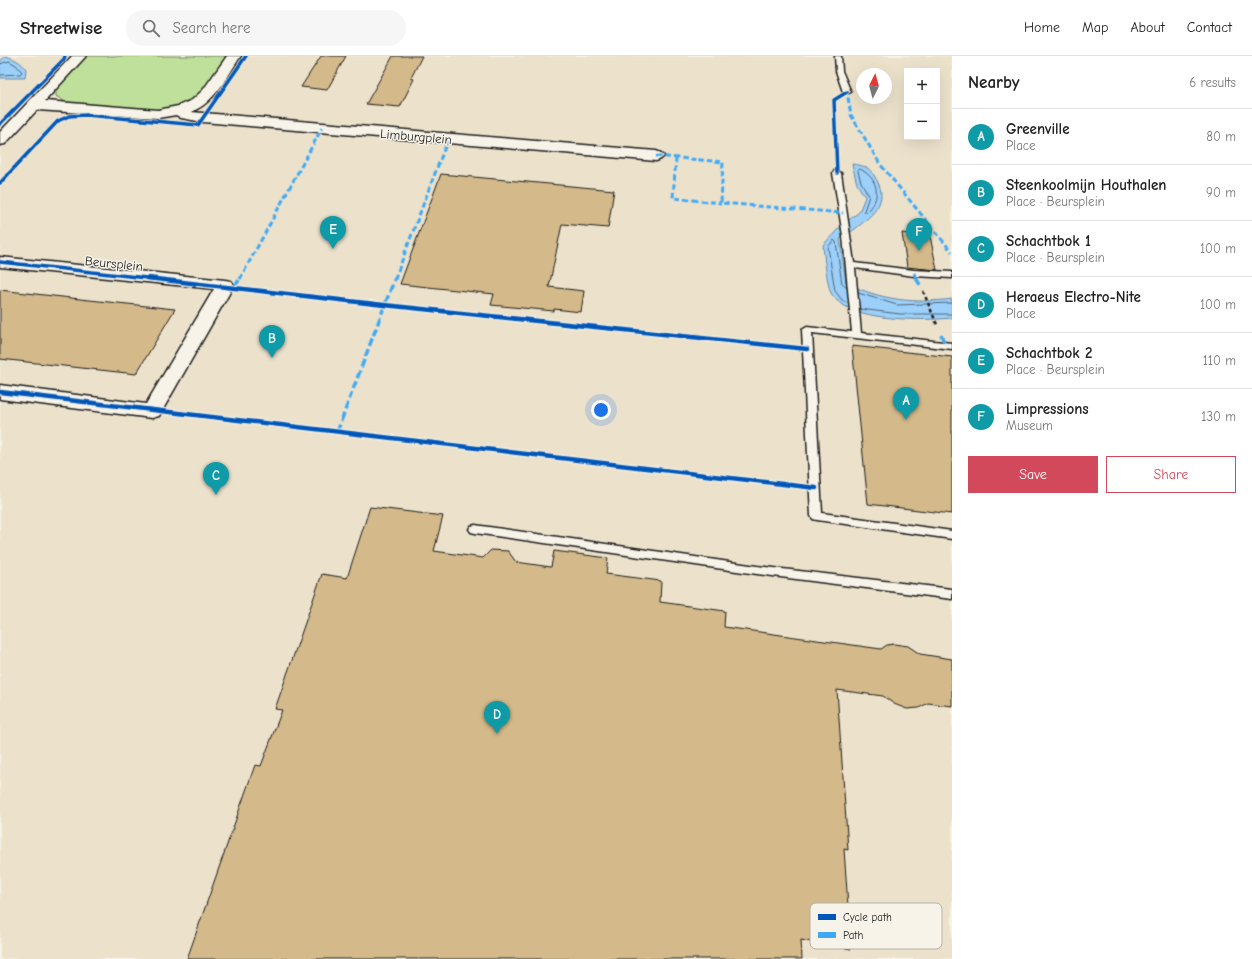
<!DOCTYPE html>
<html lang="en">
<head>
<meta charset="utf-8">
<style>
  :root { --surface:#fff; --page:#f6f6f6; --text:#222; --muted:#767676; --line:#e0e0e0; --accent:#d1495b }
  body { margin:0; font-family:"Comic Neue",sans-serif; background:var(--page); color:var(--text) }
  .controls { position:absolute; right:12px; top:12px; display:grid; overflow:hidden; border-radius:0px; box-shadow:0 4px 16px #0002 }
  .controls button { width:36px; height:36px; display:grid; place-items:center; padding:0; border:0; border-bottom:1px solid var(--line); background:var(--surface); color:var(--text); font:20px sans-serif }
  .compass { position:absolute; left:856px; top:12px; width:36px; height:36px; border-radius:50%; background:var(--surface); box-shadow:0 4px 16px #0002; rotate:6deg }
  .you { position:absolute; left:601px; top:354px; width:14px; height:14px; margin:-10px; border:3px solid #fff; border-radius:50%; background:#1a73e8; box-shadow:0 0 0 6px #1a73e833 }
  .badge { display:grid; place-items:center; width:26px; height:26px; border-radius:50%; background:var(--accent); color:#fff; font-size:13px; font-weight:700 }
  .pin { position:absolute; translate:-50% -33px; filter:drop-shadow(0 1px 2px #0008) }
  .pin::after { content:''; position:absolute; top:21px; width:14px; height:12px; background:inherit; clip-path:polygon(0 0,100% 0,50% 100%) }
  .list { margin:0; padding:0; list-style:none }
  h2 { display:flex; justify-content:space-between; align-items:center; height:52px; margin:0; padding:0 16px; font-size:17px }
  h2 small { font-size:13px; font-weight:400; color:var(--muted) }
  .list li { display:grid; grid-template-columns:26px 1fr auto; gap:12px; align-items:center; box-sizing:border-box; height:56px; padding:0 16px; border-top:1px solid var(--line) }
  .list b { display:block; font-size:15px; white-space:nowrap }
  .list p { margin:0; font-size:13px; white-space:nowrap; color:var(--muted) }
  .list em { font-size:13px; font-style:normal; color:var(--muted) }
  .actions { display:flex; gap:8px; padding:12px 16px }
  .actions a { flex:1; padding:9px 0; border:1px solid var(--accent); border-radius:0px; text-align:center; font-size:14px; color:var(--accent) }
  .actions .main { background:var(--accent); color:#fff }
  .icon { flex:none; width:22px; height:22px; fill:none; stroke:currentColor; stroke-width:2; stroke-linecap:round; stroke-linejoin:round }
  .map { position:relative; flex:none; width:952px; height:903px; overflow:hidden }
  header { display:flex; align-items:center; gap:24px; box-sizing:border-box; height:56px; padding:0 20px; background:var(--surface); border-bottom:1px solid var(--line) }
  header strong { font-size:19px }
  nav { display:flex; gap:22px; margin-inline-start:auto; font-size:14px }
  .search { width:280px; height:36px; background:var(--page); display:flex; align-items:center; gap:10px; box-sizing:border-box; padding:0 14px; border-radius:22px; color:var(--muted); font-size:15px }
  main { display:flex }
  aside { flex:1; background:var(--surface) }
  .map>svg:first-child { display:block }
  .built { fill:#ece2cc; fill-rule:evenodd }
  .green { fill:#bfe09a; stroke:#6e7e5b }
  .water { fill:#9cd0fa; stroke:#6988a1 }
  .lines { fill:none; stroke-linecap:round; stroke-linejoin:round }
  .shore { stroke:#4f6475; stroke-width:1 }
  .building { fill:#d4ba8a; stroke:#1c1c1c }
  .lane-casing { stroke:#1c1c1c; stroke-width:3 }
  .street-casing { stroke:#1c1c1c; stroke-width:3 }
  .path { stroke:#1c1c1c; stroke-width:2.5; stroke-dasharray:3.5 3; stroke-linecap:butt }
  .lane { fill:#f7f3e8; fill-rule:evenodd }
  .street { fill:#f7f3e8; fill-rule:evenodd }
  .quiet-far1 { stroke:#3fa9f5; stroke-width:3; stroke-dasharray:5.5 3; stroke-linecap:butt }
  .quiet { stroke:#3fa9f5; stroke-width:3.5; stroke-dasharray:8 3.5; stroke-linecap:butt }
  .cycleway-far1-casing { stroke:#f7f3e8; stroke-width:5 }
  .cycleway-casing { stroke:#f7f3e8; stroke-width:7 }
  .cycleway-far1 { stroke:#0057b8; stroke-width:3.5 }
  .cycleway { stroke:#0057b8; stroke-width:4.5 }
  .labels { text-anchor:middle; stroke-width:3; stroke-linejoin:round; paint-order:stroke }
  .far-street-label { font-size:13px; fill:#1c1c1c; stroke:#f7f3e8 }
  .key { fill:#f7f3e8; stroke:#b5b2ab; stroke-width:1 }
  .key-label { font-size:11px; fill:#1c1c1c }
</style>
</head>
<body>
<header>
<strong>Streetwise</strong>
<div class="search"><svg class="icon" aria-label="search" viewBox="0 0 24 24"><circle cx="10" cy="10" r="6"/><path d="M15 15l6 6"/></svg>Search here</div>
<nav><a>Home</a><a>Map</a><a>About</a><a>Contact</a></nav>
</header>
<main>
<div class="map">
<svg width="952" height="903" viewBox="0 0 952 903">
  <rect width="100%" height="100%" fill="#f7f3e8"/>
  <filter id="ink" filterUnits="userSpaceOnUse"><feTurbulence type="fractalNoise" baseFrequency=".025" numOctaves="2"/><feDisplacementMap in="SourceGraphic" scale="8" xChannelSelector="R" yChannelSelector="G"/><feConvolveMatrix kernelMatrix="1 2 1 2 8 2 1 2 1" color-interpolation-filters="sRGB"/></filter>
  <g filter="url(#ink)">
    <!-- built -->
    <path class="built" d="M0,0H952V903H0ZM907,15H937V81H907ZM862,18H886V42H862Z"/>
    <!-- green -->
    <path class="green" d="M85,0H227C220,10 207,32 198,40C168,66 105,51 67,47L56,40V32Z"/>
    <!-- water -->
    <path class="water" d="M6,0C15,3 21,6 26,13L25,22H0V5Z
      M852,108C862,109 870,111 875,121C879,127 883,137 880,145C877,158 852,176 840,183L846,227C881,244 914,248 952,243V262C923,265 846,266 831,237C827,228 824,200 823,189L840,171L859,156L865,141L857,128Z"/>
    <g class="lines">
      <!-- shore -->
      <path class="shore" d="M0,8L9,5L16,9L22,16L20,18L0,19
        M860,113C879,122 882,143 866,157L864,155L869,140L861,126L858,115Z
        M847,232L842,228L836,186L834,184L828,191L835,235L842,244L848,248
        M858,237L897,249L952,247
        M860,253L900,258H952"/>
    </g>
    <!-- building -->
    <path class="building" d="M321,0H346L327,34L301,31Z
      M393,0H422L411,22L414,23L400,51L366,48Z
      M441,118L614,134L608,172L562,168L549,231L584,235L581,256L554,253V255L491,249L494,238L400,228Z
      M902,177L930,180L937,214L907,211Z
      M0,234L80,243L175,253L136,318L0,303Z
      M852,290L952,301V458L868,448Z
      M370,451L443,460L434,495L483,502L491,494L508,495L516,506L551,511L554,495L608,502L606,518L661,525L660,546L725,555L724,571L881,593L887,589L894,588L908,590L920,598L952,603V650L928,647L919,652L907,653L894,648L883,640L837,634L848,794L844,793L851,893L801,884L802,903H187L255,709L261,710L282,654L275,653L322,518L347,522Z"/>
    <g class="lines">
      <!-- lane casing -->
      <g class="lane-casing">
        <path id="lane" d="M835,0H841L842,15L851,36L849,37L843,36L836,15Z
          M834,115H837L841,117L854,207L914,214L952,216V222L914,220L855,212L861,277L952,287V293L812,277L822,457L952,475V483L817,464L813,463L811,460L802,274L807,271L852,276L843,180L833,117Z
          M475,469L757,510L952,533V543L757,518L475,477L471,476L469,473L471,470Z"/>
      </g>
      <!-- street casing -->
      <g class="street-casing">
        <path id="street" d="M72,0H86L45,45L158,54L178,50L192,44L203,34L227,0H241C227,20 215,47 191,56L656,95L661,97L664,100L661,103L656,105L203,66L181,62L176,59L158,62L37,54L5,88L0,89V76Z
          M0,201L225,224L231,225L234,229L162,355L159,360L152,362L0,343V329L146,348L214,233L0,211Z"/>
      </g>
      <!-- path -->
      <path class="path" d="M923,235L938,271"/>
      <!-- lane -->
      <use href="#lane" class="lane"/>
      <!-- street -->
      <use href="#street" class="street"/>
      <!-- quiet-far1 -->
      <path class="quiet-far1" d="M845,38L847,36L851,59L880,108L952,196
        M656,100L723,106L721,147L843,157
        M676,102L673,142L721,147
        M914,217L917,223
        M240,223L322,72
        M395,223L448,83"/>
      <!-- quiet -->
      <path class="quiet" d="M916,222L922,232
        M235,231L240,222
        M941,278L945,289
        M337,376L395,222"/>
      <!-- cycleway-far1 casing -->
      <g class="cycleway-far1-casing">
        <path id="cycleway-far1" d="M0,68L64,3L65,0
          M837,117L834,44L847,36
          M0,127L58,65L69,60L86,59L198,69L246,0
          M0,206L156,223"/>
      </g>
      <!-- cycleway casing -->
      <g class="cycleway-casing">
        <path id="cycleway" d="M147,222L384,249L807,293
          M0,336L816,432"/>
      </g>
      <!-- cycleway-far1 -->
      <use href="#cycleway-far1" class="cycleway-far1"/>
      <!-- cycleway -->
      <use href="#cycleway" class="cycleway"/>
    </g>
  </g>
  <g class="labels">
    <!-- far-street labels -->
    <g class="far-street-label">
      <text transform="translate(416 80) rotate(5)" y="5">Limburgplein</text>
      <text transform="translate(114 207) rotate(6)" y="5">Beursplein</text>
    </g>
  </g>
  <!-- legend -->
  <rect x="810" y="847" width="132" height="46" rx="6" class="key"/>
  <rect x="818" y="858" width="18" height="6" fill="#0057b8"/>
  <rect x="818" y="876" width="18" height="6" fill="#3fa9f5"/>
  <g class="key-label">
    <text x="843" y="865">Cycle path</text>
    <text x="843" y="883">Path</text>
  </g>
</svg>
<div class="controls">
<button>+</button>
<button>−</button>
</div>
<svg class="compass" viewBox="-18 -18 36 36"><path d="M0-13l5 13h-10z" fill="#e53935"/><path d="M0 13l5-13h-10z" fill="#767676"/></svg>
<div class="you"></div>
<div class="pin badge" style="left:906px;top:364px;background:#0f9aa8">A</div>
<div class="pin badge" style="left:272px;top:302px;background:#0f9aa8">B</div>
<div class="pin badge" style="left:216px;top:439px;background:#0f9aa8">C</div>
<div class="pin badge" style="left:497px;top:678px;background:#0f9aa8">D</div>
<div class="pin badge" style="left:333px;top:193px;background:#0f9aa8">E</div>
<div class="pin badge" style="left:919px;top:195px;background:#0f9aa8">F</div>
</div>
<aside>
<h2>Nearby<small>6 results</small></h2>
<ul class="list">
<li><span class="badge" style="background:#0f9aa8">A</span><div><b>Greenville</b><p>Place</p></div><em>80 m</em></li>
<li><span class="badge" style="background:#0f9aa8">B</span><div><b>Steenkoolmijn Houthalen</b><p>Place · Beursplein</p></div><em>90 m</em></li>
<li><span class="badge" style="background:#0f9aa8">C</span><div><b>Schachtbok 1</b><p>Place · Beursplein</p></div><em>100 m</em></li>
<li><span class="badge" style="background:#0f9aa8">D</span><div><b>Heraeus Electro-Nite</b><p>Place</p></div><em>100 m</em></li>
<li><span class="badge" style="background:#0f9aa8">E</span><div><b>Schachtbok 2</b><p>Place · Beursplein</p></div><em>110 m</em></li>
<li><span class="badge" style="background:#0f9aa8">F</span><div><b>Limpressions</b><p>Museum</p></div><em>130 m</em></li>
</ul>
<div class="actions"><a class="main">Save</a><a>Share</a></div>
</aside>
</main>
</body>
</html>
